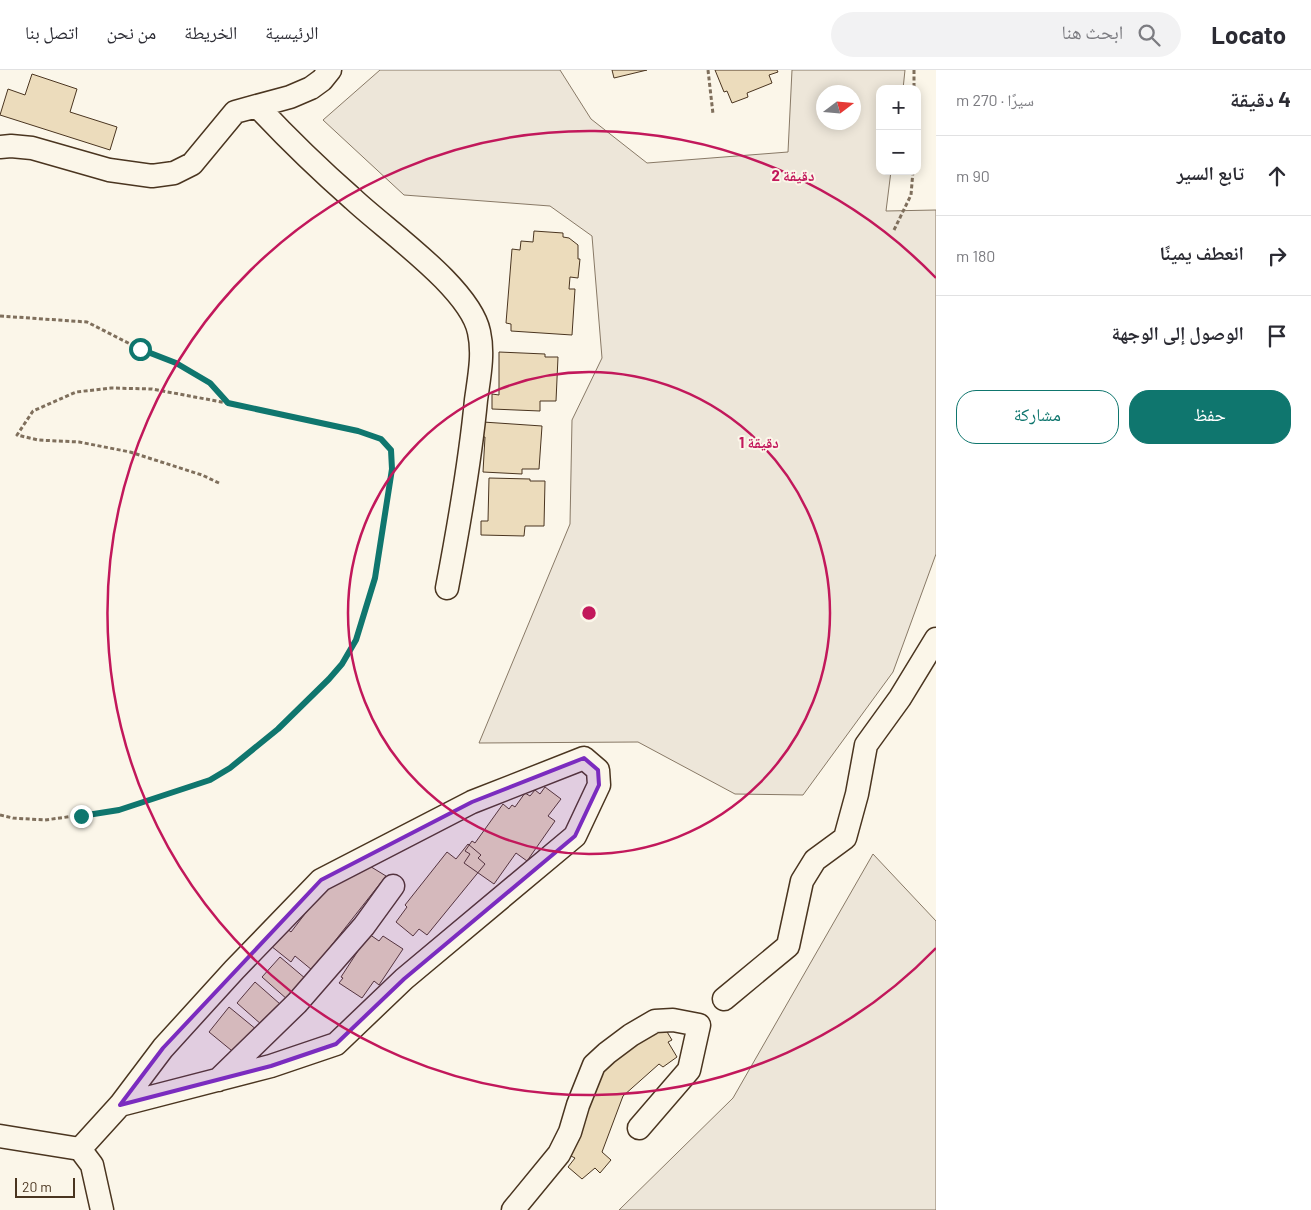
<!DOCTYPE html>
<html lang="ar">
<head>
<meta charset="utf-8">
<style>
  :root { --surface:#fff; --page:#f2f2f3; --text:#2b2b33; --muted:#7c7c81; --line:#e1e1e2; --accent:#0f766e }
  body { margin:0; font-family:Barlow,"Noto Naskh Arabic",sans-serif; background:var(--page); color:var(--text); direction:rtl }
  .controls { position:absolute; right:15px; top:15px; display:grid; overflow:hidden; border-radius:10px; box-shadow:0 2px 12px #0003 }
  .controls button { width:45px; height:45px; display:grid; place-items:center; padding:0; border:0; border-bottom:1px solid var(--line); background:var(--surface); color:var(--text); font:25px sans-serif }
  .compass { position:absolute; left:816px; top:15px; width:45px; height:45px; border-radius:50%; background:var(--surface); box-shadow:0 2px 12px #0003; rotate:74deg }
  .scale { position:absolute; left:15px; bottom:12px; width:60px; box-sizing:border-box; padding-left:5px; border:2px solid #4a3520; border-top:0; font-size:14px; line-height:18px; white-space:nowrap; color:#4a3520; -webkit-text-stroke:4px #fbf6e9; paint-order:stroke }
  .stop { position:absolute; width:15px; height:15px; margin:-11px; border:4px solid #0f766e; border-radius:50%; background:#fff }
  .stop.end { background:#0f766e; border-color:#fff; box-shadow:0 1px 5px #0008 }
  .list { margin:0; padding:0; list-style:none }
  h2 { display:flex; justify-content:space-between; align-items:center; height:65px; margin:0; padding:0 20px; font-size:21px }
  h2 small { font-size:16px; font-weight:400; color:var(--muted) }
  .list li { display:grid; grid-template-columns:32px 1fr auto; gap:15px; align-items:center; box-sizing:border-box; height:80px; padding:0 20px; border-top:1px solid var(--line) }
  .list b { display:block; font-size:19px; white-space:nowrap }
  .list em { font-size:16px; font-style:normal; color:var(--muted) }
  .actions { display:flex; gap:10px; padding:15px 20px }
  .actions a { flex:1; padding:11px 0; border:1px solid var(--accent); border-radius:20px; text-align:center; font-size:18px; color:var(--accent) }
  .actions .main { background:var(--accent); color:#fff }
  .icon { flex:none; width:28px; height:28px; fill:none; stroke:currentColor; stroke-width:2; stroke-linecap:round; stroke-linejoin:round }
  .map { position:relative; flex:none; width:936px; height:1140px; overflow:hidden; direction:ltr }
  header { display:flex; align-items:center; gap:30px; box-sizing:border-box; height:70px; padding:0 25px; background:var(--surface); border-bottom:1px solid var(--line) }
  header strong { font-size:24px }
  nav { display:flex; gap:28px; margin-inline-start:auto; font-size:18px }
  .search { width:350px; height:45px; background:var(--page); display:flex; align-items:center; gap:12px; box-sizing:border-box; padding:0 18px; border-radius:28px; color:var(--muted); font-size:19px }
  main { display:flex }
  aside { flex:1; background:var(--surface) }
  .map>svg:first-child { display:block }
  .green { fill:#ede6d9; stroke:#887966; fill-rule:evenodd }
  .building { fill:#ecdcbc; stroke:#4a3520 }
  .lines { fill:none; stroke-linecap:round; stroke-linejoin:round }
  .minor-casing { stroke:#4a3520; stroke-width:25 }
  .path { stroke:#7f6f5c; stroke-width:3; stroke-dasharray:4 2.5; stroke-linecap:butt }
  .minor { stroke:#fbf6e9; stroke-width:22 }
  .route { stroke:#0f766e; stroke-width:6 }
  .marked { fill:#7b2cbf; fill-opacity:0.2; stroke:#7b2cbf; stroke-width:4; stroke-linejoin:round }
  .ring { fill:none; stroke:#c2185b; stroke-width:2.5 }
  .centre { fill:#c2185b; stroke:#fbf6e9; stroke-width:2.5 }
  .ring-label { font-size:15px; text-anchor:middle; font-weight:bold; fill:#c2185b; stroke:#fbf6e9; stroke-width:4; stroke-linejoin:round; paint-order:stroke }
</style>
</head>
<body>
<header>
<strong>Locato</strong>
<div class="search"><svg class="icon" aria-label="search" viewBox="0 0 24 24"><circle cx="10" cy="10" r="6"/><path d="M15 15l6 6"/></svg>ابحث هنا</div>
<nav><a>الرئيسية</a><a>الخريطة</a><a>من نحن</a><a>اتصل بنا</a></nav>
</header>
<main>
<aside>
<h2>4 دقيقة<small>سيرًا · 270 m</small></h2>
<ul class="list">
<li><svg class="icon" aria-label="ahead" viewBox="0 0 24 24"><path d="M12 20V5M6 11l6-6 6 6"/></svg><div><b>تابع السير</b></div><em>90 m</em></li>
<li><svg class="icon" aria-label="right" viewBox="0 0 24 24"><path d="M7 20v-9h11M14 6l5 5-5 5"/></svg><div><b>انعطف يمينًا</b></div><em>180 m</em></li>
<li><svg class="icon" aria-label="arrive" viewBox="0 0 24 24"><path d="M6 21V4h12l-3 4 3 4H6"/></svg><div><b>الوصول إلى الوجهة</b></div></li>
</ul>
<div class="actions"><a class="main">حفظ</a><a>مشاركة</a></div>
</aside>
<div class="map">
<svg width="936" height="1140" viewBox="0 0 936 1140">
  <rect width="100%" height="100%" fill="#fbf6e9"/>
  <!-- green -->
  <path class="green" d="M380,0H560L591,49L647,93L788,82L792,0H905L903,19H880V101H891L886,141L936,140V484L893,602L803,725L735,724L638,672L479,673L570,454L572,350L602,288L592,166L550,136L404,125L323,50ZM824,22H854V52H824Z
    M873,784L936,851V1140H619L733,1028Z"/>
  <!-- building -->
  <path class="building" d="M612,0H647L614,8Z
    M715,0H777L778,2L769,5L772,13L747,23L748,27L732,33L727,21L724,22Z
    M32,4L77,19L70,42L117,57L110,80L0,45L8,19L25,25Z
    M534,161L563,163V167L569,168L578,175V189H580L578,208L570,207L569,219H575L572,265L511,261V254L506,253L512,179L520,180L521,171L533,172Z
    M499,282L545,284V287H558L556,331H540V341L492,339V324L499,325Z
    M483,352L542,356L539,399H522V404L483,402L485,367H482Z
    M489,408L530,409V411H545L544,456H525L524,466L481,465V451H488Z
    M545,717L561,729L548,746L555,751L527,791L516,783L494,814L464,793L470,784L465,781L472,771L475,773L503,734L509,739L512,735L515,737L525,723L530,726L535,720L540,724Z
    M468,774L481,785L478,788L485,794L427,865L419,859L413,866L396,852L407,837L405,835L447,782L456,789Z
    M368,795L386,806L312,900L295,886L291,892L271,876L286,858L291,862L328,814Z
    M369,864L379,871L383,866L403,879L379,915L374,911L362,928L339,913L343,908L341,907Z
    M280,887L306,909L288,930L262,907Z
    M255,912L280,934L262,955L237,933Z
    M229,937L257,960L237,985L209,962Z
    M661,952L672,970L668,972L677,987L663,997L659,994L623,1026L602,1082L611,1090L600,1103L595,1098L582,1109L568,1097L575,1088L569,1085L579,1070L597,1007L628,974Z"/>
  <g class="lines">
    <!-- minor casing -->
    <g class="minor-casing">
      <path id="minor" d="M258,37C288,69 320,100 353,129C387,161 470,218 479,262C484,284 479,308 476,330C470,393 459,455 447,518
        M0,77L11,76L32,78L109,100L152,106L174,103L192,94L235,42L290,27L311,18L322,10L330,0
        M724,929L788,876L802,811L815,790L845,768L857,724L866,675L900,628L936,569
        M218,1010L297,933L364,856L393,816
        M0,1066L80,1079L92,1095L102,1140
        M80,1079L120,1035L163,978L234,900L321,810L472,732L584,688L598,700L599,715L575,766L404,909L336,974L271,996L120,1035
        M513,1140L559,1084L570,1062L578,1035L594,995L607,983L631,965L655,951L673,950L699,955L689,1000L639,1058"/>
    </g>
    <!-- path -->
    <path class="path" d="M708,0L713,44
      M914,0V19
      M894,160L911,125L913,101
      M0,246L87,252L140,279L176,293L209,313L228,333L359,361L381,369L391,380L392,399L375,508L355,570L341,594L329,609L278,659L230,698L210,709L119,740L45,750L13,748L0,745
      M219,413L202,405L130,382L79,372L38,370L17,365L33,341L76,322L111,318L152,319L227,333"/>
    <!-- minor -->
    <use href="#minor" class="minor"/>
  </g>
  <g class="lines">
    <!-- route -->
    <path class="route" d="M81,746L119,740L210,710L230,698L278,659L329,609L342,594L356,570L375,508L392,399L391,380L381,369L358,361L228,333L210,313L176,293L140,279"/>
  </g>
  <!-- marked area -->
  <path class="marked" d="M584,688L598,700L599,715L575,766L404,909L336,974L271,996L120,1035L163,978L321,810L472,732Z"/>
  <!-- distance rings -->
  <g class="ring">
    <circle cx="589" cy="543" r="241"/>
    <path d="M936 878A482 482 0 1 1 936 208"/>
  </g>
  <circle cx="589" cy="543" r="8" class="centre"/>
  <g class="ring-label">
    <text x="793" y="111">2 دقيقة</text>
    <text x="759" y="378">1 دقيقة</text>
  </g>
</svg>
<div class="controls">
<button>+</button>
<button>−</button>
</div>
<svg class="compass" viewBox="-18 -18 36 36"><path d="M0-13l5 13h-10z" fill="#e53935"/><path d="M0 13l5-13h-10z" fill="#7c7c81"/></svg>
<div class="scale">20 m</div>
<div class="stop" style="left:140px;top:279px"></div>
<div class="stop end" style="left:81px;top:746px"></div>
</div>
</main>
</body>
</html>
